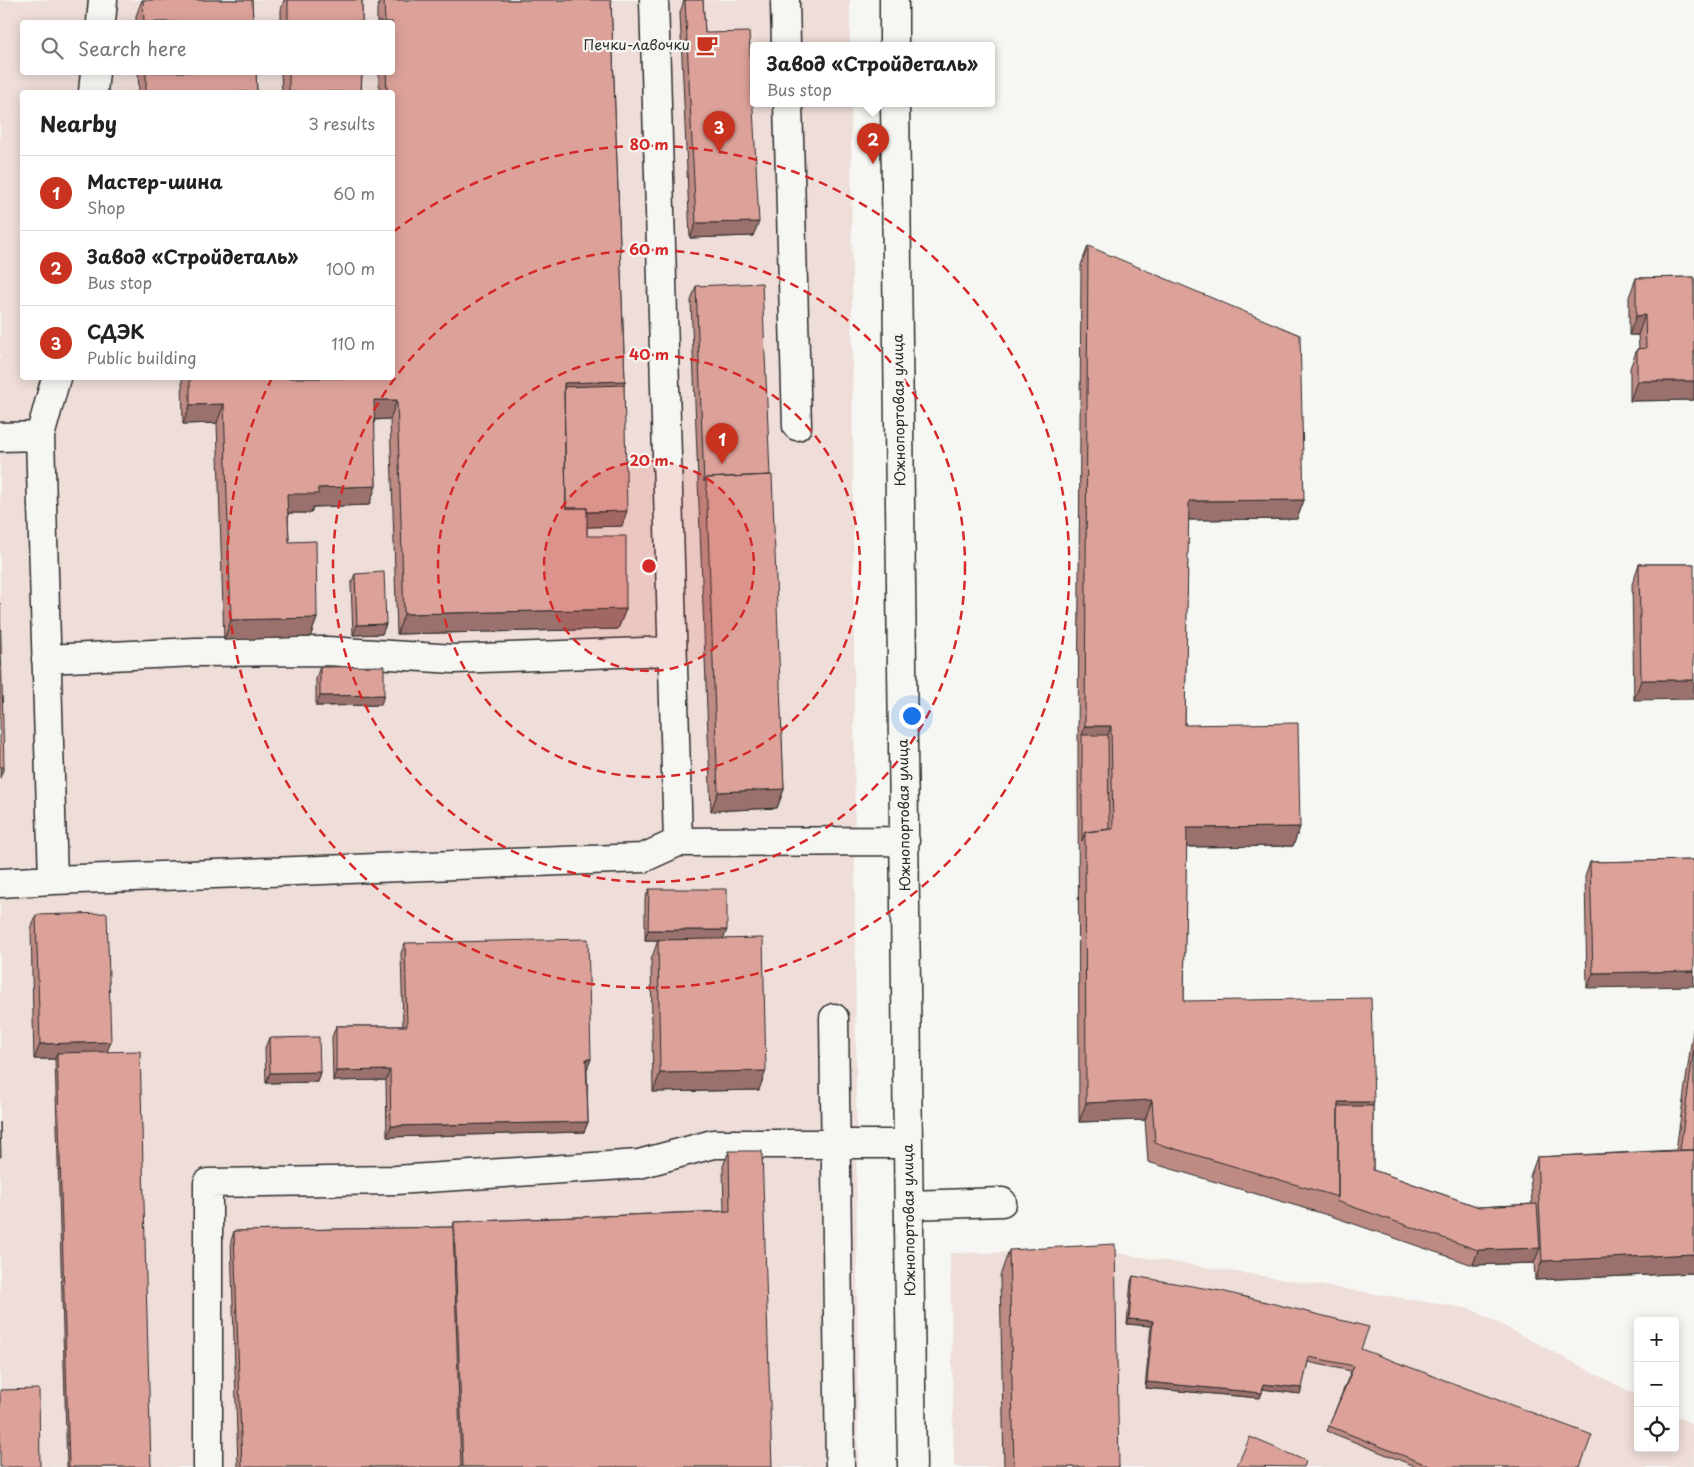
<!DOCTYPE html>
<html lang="en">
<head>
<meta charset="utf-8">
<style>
  :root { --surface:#fff; --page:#f6f6f6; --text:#222; --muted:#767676; --line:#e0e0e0; --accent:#c8321e }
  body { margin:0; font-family:"Playpen Sans",sans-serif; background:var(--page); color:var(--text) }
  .controls { position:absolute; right:15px; bottom:15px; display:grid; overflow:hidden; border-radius:5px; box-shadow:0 2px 12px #0003 }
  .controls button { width:45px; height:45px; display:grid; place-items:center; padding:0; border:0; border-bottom:1px solid var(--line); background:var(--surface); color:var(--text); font:25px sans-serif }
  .you { position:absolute; left:911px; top:715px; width:18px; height:18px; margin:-12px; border:4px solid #fff; border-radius:50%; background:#1a73e8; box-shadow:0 0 0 8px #1a73e833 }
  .badge { display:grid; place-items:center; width:32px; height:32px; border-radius:50%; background:var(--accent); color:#fff; font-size:16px; font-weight:700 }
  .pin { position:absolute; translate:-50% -41px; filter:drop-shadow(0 1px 2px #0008) }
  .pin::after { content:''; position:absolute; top:26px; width:18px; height:15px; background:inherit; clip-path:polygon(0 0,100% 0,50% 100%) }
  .popup { position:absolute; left:750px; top:42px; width:245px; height:65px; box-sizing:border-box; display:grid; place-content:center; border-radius:5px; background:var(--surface); filter:drop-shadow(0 1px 4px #0005); font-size:16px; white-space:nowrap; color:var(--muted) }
  .popup b { font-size:19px; color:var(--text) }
  .popup::after { content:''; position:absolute; left:50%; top:100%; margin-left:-10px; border:10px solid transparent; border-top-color:var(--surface) }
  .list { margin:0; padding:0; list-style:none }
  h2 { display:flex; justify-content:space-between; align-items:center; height:65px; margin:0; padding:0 20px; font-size:21px }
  h2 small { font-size:16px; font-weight:400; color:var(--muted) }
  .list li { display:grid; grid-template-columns:32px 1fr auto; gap:15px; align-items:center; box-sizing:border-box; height:75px; padding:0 20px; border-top:1px solid var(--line) }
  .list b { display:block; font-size:19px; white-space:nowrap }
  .list p { margin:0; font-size:16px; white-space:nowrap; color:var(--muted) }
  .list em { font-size:16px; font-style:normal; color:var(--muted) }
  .icon { flex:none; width:28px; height:28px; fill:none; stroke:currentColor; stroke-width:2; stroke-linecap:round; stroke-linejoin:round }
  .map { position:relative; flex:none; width:1694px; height:1467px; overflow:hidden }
  .search { position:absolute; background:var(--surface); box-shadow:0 2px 12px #0003; left:20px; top:20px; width:375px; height:55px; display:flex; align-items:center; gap:12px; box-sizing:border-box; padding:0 18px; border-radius:5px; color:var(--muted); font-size:19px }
  .panel { position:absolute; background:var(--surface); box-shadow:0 2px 12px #0003; left:20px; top:90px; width:375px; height:290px; border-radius:5px }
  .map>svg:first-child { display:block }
  .built { fill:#eeddd8; fill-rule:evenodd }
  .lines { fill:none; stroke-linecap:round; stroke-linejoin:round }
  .minor-casing { stroke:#2b2b2b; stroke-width:31 }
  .minor { stroke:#f6f6f2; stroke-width:28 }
  .wall { fill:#bd8b84; stroke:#2b2b2b }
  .shaded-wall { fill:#9a716c; stroke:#2b2b2b }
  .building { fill:#dca29a; stroke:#2b2b2b }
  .ring { fill:none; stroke:#d62828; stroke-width:2.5; stroke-dasharray:9 6 }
  .labels { text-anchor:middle; stroke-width:4.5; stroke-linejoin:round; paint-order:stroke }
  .poi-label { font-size:14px; fill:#2b2b2b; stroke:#f6f6f2; text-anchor:end }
  .street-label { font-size:14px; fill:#2b2b2b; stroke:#f6f6f2 }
  .centre { fill:#d62828; stroke:#f6f6f2; stroke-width:2.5 }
  .ring-label { font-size:15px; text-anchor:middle; font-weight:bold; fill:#d62828; stroke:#f6f6f2; stroke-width:4.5; stroke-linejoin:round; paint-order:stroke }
</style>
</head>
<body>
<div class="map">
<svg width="1694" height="1467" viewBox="0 0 1694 1467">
  <rect width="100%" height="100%" fill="#f6f6f2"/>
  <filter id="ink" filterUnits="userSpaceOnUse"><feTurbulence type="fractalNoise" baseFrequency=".02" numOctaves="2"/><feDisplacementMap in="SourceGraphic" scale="10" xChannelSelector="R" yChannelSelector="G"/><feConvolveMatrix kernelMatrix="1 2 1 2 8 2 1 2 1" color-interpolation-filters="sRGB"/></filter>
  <g filter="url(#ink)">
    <!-- built -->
    <path class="built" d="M0,0H850V45H754V103H851L858,1467H0ZM22,22H392V72H22ZM22,92H392V378H22Z
      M1109,1252L1471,1309L1638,1396V1448H1675V1415L1694,1425V1467H954L950,1253Z"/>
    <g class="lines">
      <!-- minor casing -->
      <g class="minor-casing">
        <path id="minor" d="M654,0L678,842L905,841
          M785,0L786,45
          M894,0V45
          M101,22L103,0
          M93,92L95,72
          M788,103L797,426
          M895,103L912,1467
          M40,436L56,378
          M0,437L40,436L53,880L0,883
          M46,659L196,652L327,651L454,659L671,651
          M53,880L643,858L678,842
          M834,1018L840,1467
          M909,1205L1002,1202
          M208,1467V1183L396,1180L639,1164L713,1144H908"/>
      </g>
      <!-- minor -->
      <use href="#minor" class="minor"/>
    </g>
    <!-- wall -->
    <path class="wall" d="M142,0H252L253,22H136V16Z
      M284,0H362V22H281V10Z
      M380,0H611L625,381L624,385L622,526L587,527V536L626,609L618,629L397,634L390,419L374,420L376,486L369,505L313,507L311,513H288L289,542L317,618L310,637L224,640L217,423L183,424L182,378H392V92H379V72H392V22H377V9Z
      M684,0H703L705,33L753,236L690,238L680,13Z
      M138,72H256L257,92H139Z
      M281,72H362L361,92H282Z
      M1088,246L1304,500L1297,519L1188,520L1185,725L1300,827L1293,846L1186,847L1184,1001L1374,1102L1373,1106V1170L1479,1207L1532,1204L1530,1176L1537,1157L1676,1150L1694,1023V1273L1535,1280L1534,1263L1473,1265L1331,1216L1148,1162L1145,1120L1079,1122L1078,746L1081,265Z
      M1694,277V400L1630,401V368L1637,349H1639L1638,335H1629V297L1636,278Z
      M696,286L770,475L784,789L777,808L711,811L691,301Z
      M1639,564H1694L1634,700L1632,584Z
      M355,574L386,624L382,634L353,635L351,584Z
      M320,667L381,705L316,706V678Z
      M1694,860L1587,988L1585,877L1590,862Z
      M649,889L724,939L759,1090L653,1092L651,960L658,940H659H645V899Z
      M36,915L107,1052L151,1467H67L55,1059H34L31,930Z
      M405,943L591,1059L587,1069L588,1122L584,1132L387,1137L386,1080L333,1081L332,1037L336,1026H403L401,953Z
      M269,1038L320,1072L317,1082L266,1083L265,1048Z
      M729,1151L772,1467H238L231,1241L234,1231L453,1227L454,1222L724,1211L723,1166Z
      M1009,1250L1119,1467H1004L1000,1276Z
      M1133,1276L1361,1349L1580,1467H1417L1327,1431L1351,1371L1308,1362L1300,1394L1263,1389L1260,1398L1145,1388L1151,1326L1127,1324L1131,1281Z"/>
    <!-- shaded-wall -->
    <path class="shaded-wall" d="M759,222L753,236L690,238L696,223Z
      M1645,315L1638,335H1629L1636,316Z
      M625,381L618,400L563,402L564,383Z
      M1637,381H1694V400L1630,401Z
      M374,400H397L390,419L367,420Z
      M224,404L217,423L183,424L190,405Z
      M376,486L369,505L313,507L311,513H280L287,494L318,488Z
      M1304,500L1297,519L1182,520L1189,501Z
      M627,511L622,526L559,528L565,513Z
      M626,609L618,629L397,634L404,614Z
      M317,618L310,637L224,640L231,620Z
      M386,624L382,634L353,635L357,625Z
      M1641,680H1694V699L1634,700Z
      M384,695L381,705L316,706L320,696Z
      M1085,726H1111L1104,745L1082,735Z
      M0,767H4L0,778Z
      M784,789L777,808L711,811L718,792Z
      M1300,827L1293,846L1180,847L1187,828Z
      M648,930H727L723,940H645Z
      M1694,971V986L1587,988L1593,973Z
      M111,1042L105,1057L57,1053L55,1059H34L40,1044Z
      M586,1059H591L587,1069H583Z
      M390,1070L386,1080L333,1081L336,1071Z
      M766,1071L759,1090L653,1092L660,1073Z
      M320,1072L317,1082L266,1083L270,1073Z
      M1152,1100L1145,1120L1079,1122L1086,1103Z
      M1338,1102H1374L1367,1121H1336Z
      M588,1122L584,1132L387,1137L391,1126Z
      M1540,1248L1534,1263L1473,1265L1478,1250Z
      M1694,1254V1273L1535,1280L1542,1261Z
      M1129,1319L1153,1321L1151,1326L1127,1324Z
      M1147,1382L1262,1393L1260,1398L1145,1388Z
      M1263,1384L1302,1388L1300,1394L1262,1389Z"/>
    <!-- building -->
    <path class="building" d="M143,0H252L253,22H144Z
      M288,0H362V22H288Z
      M384,0H611L625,381L564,383L566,508H587V536H626V609L404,614L397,400H374L376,486L318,488V494H287L289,542L316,541L317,618L231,620L224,404L190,405V378H392V92H387L386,72H392V22H385Z
      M685,0H703L705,33L749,32L759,222L696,223Z
      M146,72H256L257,92H146Z
      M289,72H362L361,92H289Z
      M1088,246L1300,335L1304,500L1189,501L1185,725L1298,723L1300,827L1187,828L1184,1001L1371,998L1374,1102H1338V1197L1155,1143L1152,1100L1086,1103L1085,832L1113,829L1111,726H1085Z
      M1694,277V381H1637V349L1646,348L1645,315L1636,316V278Z
      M762,283L770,475L706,478L704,482L696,286Z
      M624,385L627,511L587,512V508H566L564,387Z
      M772,475L784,789L718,792L706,478Z
      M1639,564H1694V680H1641Z
      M384,572L386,624L357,625L355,574Z
      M0,603L4,767H0Z
      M384,666V695L320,696V667Z
      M1082,735H1108L1109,829L1085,832L1082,841Z
      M1694,860V971L1593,973L1590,862Z
      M649,889H727V930H648Z
      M107,913L111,1042L40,1044L36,915Z
      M763,938L766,1071L660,1073L658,940Z
      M588,939L591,1059H586L588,1122L391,1126L390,1070L336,1071V1026H407L405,943Z
      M319,1037L320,1072L270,1073L269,1038Z
      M1694,1047V1150H1680Z
      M140,1051L151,1467H69L57,1053Z
      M1338,1106H1373V1170L1479,1207L1537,1204L1540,1248L1478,1250L1336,1201L1338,1197Z
      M0,1122L1,1157H0Z
      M1694,1150V1254L1542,1261L1537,1157Z
      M729,1151H762L772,1467H463L454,1222L730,1211Z
      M453,1227L461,1467H242L234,1231Z
      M1115,1244L1119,1467H1014L1009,1250Z
      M1133,1276L1221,1291L1369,1327L1361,1349L1592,1435L1580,1467H1432L1329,1426L1354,1366L1309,1357L1302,1388L1263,1384L1262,1393L1147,1382L1153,1321L1129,1319Z
      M39,1389L40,1467H0V1390Z
      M1250,1437L1306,1461L1304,1467L1237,1466Z"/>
  </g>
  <!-- distance rings -->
  <circle cx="649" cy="566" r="105" fill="#d62828" fill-opacity=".12"/>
  <g class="ring">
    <circle cx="649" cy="566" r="105"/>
    <circle cx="649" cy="566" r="211"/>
    <circle cx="649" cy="566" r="316"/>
    <path d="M393 232A421 421 0 1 1 272 378"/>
  </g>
  <!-- icons -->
  <defs>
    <g id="cafe-bare" transform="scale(1.725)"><path d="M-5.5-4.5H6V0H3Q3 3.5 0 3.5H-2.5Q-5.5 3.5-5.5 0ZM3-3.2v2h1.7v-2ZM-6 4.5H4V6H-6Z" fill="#c8321e" stroke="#f6f6f2" stroke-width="2.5" paint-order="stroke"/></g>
  </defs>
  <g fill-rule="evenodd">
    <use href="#cafe-bare" x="707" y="45"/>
  </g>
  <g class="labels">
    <!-- poi labels -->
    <g class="poi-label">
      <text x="690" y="50">Печки-лавочки</text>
    </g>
    <!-- street labels -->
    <g class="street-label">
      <text transform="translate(899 410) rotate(-91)" y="5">Южнопортовая улица</text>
      <text transform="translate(904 815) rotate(-91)" y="5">Южнопортовая улица</text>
      <text transform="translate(909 1220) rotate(-91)" y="5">Южнопортовая улица</text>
    </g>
  </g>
  <circle cx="649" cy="566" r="8" class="centre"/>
  <g class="ring-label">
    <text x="649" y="150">80 m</text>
    <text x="649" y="255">60 m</text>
    <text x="649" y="360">40 m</text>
    <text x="649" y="466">20 m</text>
  </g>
</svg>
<div class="controls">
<button>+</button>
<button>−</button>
<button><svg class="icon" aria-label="locate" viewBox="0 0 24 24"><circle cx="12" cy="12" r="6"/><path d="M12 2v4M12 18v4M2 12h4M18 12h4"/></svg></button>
</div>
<div class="you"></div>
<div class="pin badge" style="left:722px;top:464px">1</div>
<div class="pin badge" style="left:873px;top:164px">2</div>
<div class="popup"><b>Завод «Стройдеталь»</b>Bus stop</div>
<div class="pin badge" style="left:719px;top:152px">3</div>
<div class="search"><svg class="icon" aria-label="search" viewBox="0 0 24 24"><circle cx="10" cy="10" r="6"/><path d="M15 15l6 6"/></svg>Search here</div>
<section class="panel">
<h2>Nearby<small>3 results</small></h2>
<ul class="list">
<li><span class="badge">1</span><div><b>Мастер-шина</b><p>Shop</p></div><em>60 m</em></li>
<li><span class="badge">2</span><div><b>Завод «Стройдеталь»</b><p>Bus stop</p></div><em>100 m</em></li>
<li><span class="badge">3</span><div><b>СДЭК</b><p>Public building</p></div><em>110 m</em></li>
</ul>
</section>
</div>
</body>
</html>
